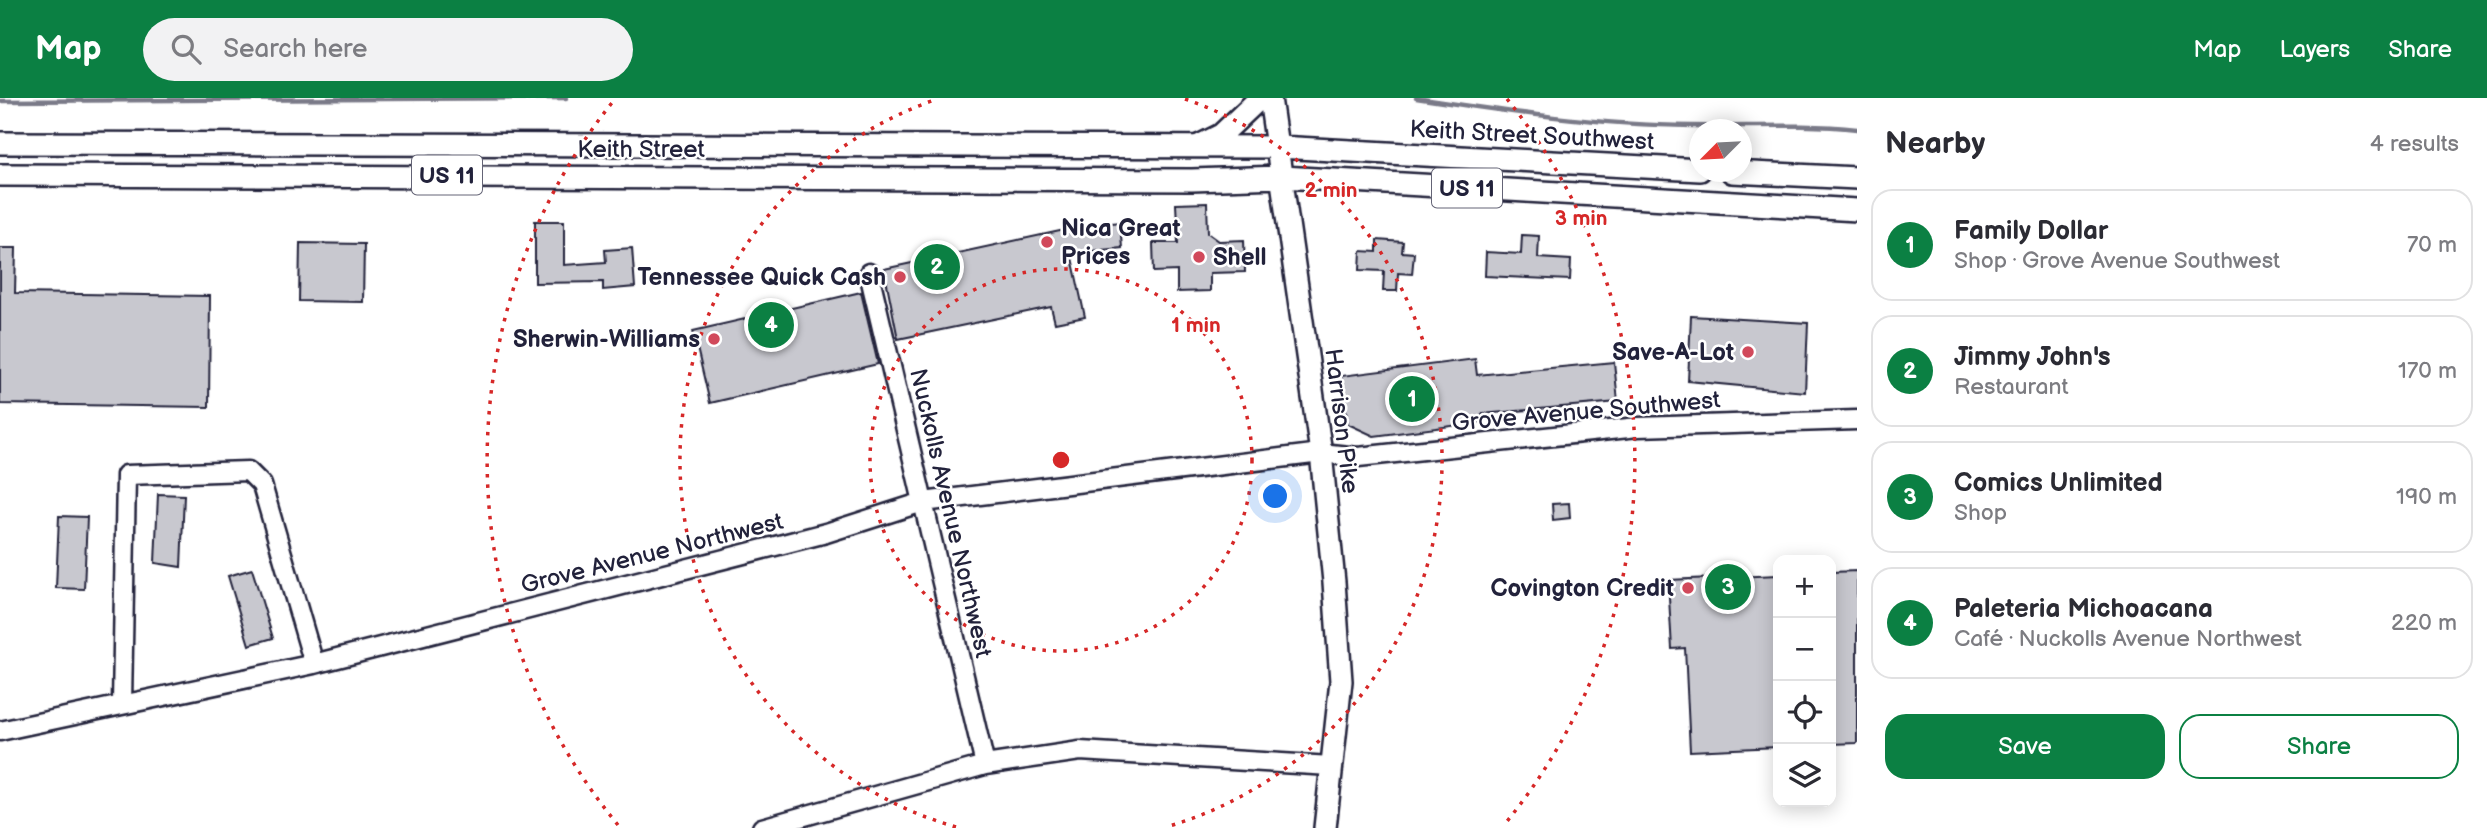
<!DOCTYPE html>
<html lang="en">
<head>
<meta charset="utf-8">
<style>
  :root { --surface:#fff; --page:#f2f2f3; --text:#2b2b33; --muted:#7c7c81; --line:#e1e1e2; --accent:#0b8043 }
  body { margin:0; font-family:"Balsamiq Sans",sans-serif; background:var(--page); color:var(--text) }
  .controls { position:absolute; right:21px; bottom:21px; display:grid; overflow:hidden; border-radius:14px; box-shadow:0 4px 18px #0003 }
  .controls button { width:63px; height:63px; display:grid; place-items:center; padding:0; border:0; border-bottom:2px solid var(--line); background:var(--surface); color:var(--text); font:35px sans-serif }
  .compass { position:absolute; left:1689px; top:21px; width:63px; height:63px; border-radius:50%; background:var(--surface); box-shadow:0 4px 18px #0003; rotate:246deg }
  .you { position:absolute; left:1276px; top:399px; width:24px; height:24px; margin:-18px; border:5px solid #fff; border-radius:50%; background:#1a73e8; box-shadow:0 0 0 10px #1a73e833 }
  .badge { display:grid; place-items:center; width:46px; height:46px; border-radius:50%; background:var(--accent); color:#fff; font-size:23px; font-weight:700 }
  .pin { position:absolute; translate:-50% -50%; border:4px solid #fff; box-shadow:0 2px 7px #0006 }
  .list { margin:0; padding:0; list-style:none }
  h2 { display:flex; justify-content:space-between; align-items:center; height:91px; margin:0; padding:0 28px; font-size:30px }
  h2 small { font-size:23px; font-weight:400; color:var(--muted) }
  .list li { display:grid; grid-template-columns:46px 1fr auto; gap:21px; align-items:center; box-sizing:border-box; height:112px; margin:0 14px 14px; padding:0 14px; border:2px solid var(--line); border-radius:21px }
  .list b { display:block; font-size:26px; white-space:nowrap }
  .list p { margin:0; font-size:23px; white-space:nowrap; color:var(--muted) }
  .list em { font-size:23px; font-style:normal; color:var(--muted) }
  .actions { display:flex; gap:14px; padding:21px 28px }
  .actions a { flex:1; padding:16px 0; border:2px solid var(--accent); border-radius:21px; text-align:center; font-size:24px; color:var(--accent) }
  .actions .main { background:var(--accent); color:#fff }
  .icon { flex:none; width:38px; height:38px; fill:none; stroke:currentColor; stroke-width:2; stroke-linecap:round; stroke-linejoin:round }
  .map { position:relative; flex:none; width:1857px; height:730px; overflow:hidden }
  header { display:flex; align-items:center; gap:42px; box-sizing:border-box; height:98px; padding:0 35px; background:var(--accent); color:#fff }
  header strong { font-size:33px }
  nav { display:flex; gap:38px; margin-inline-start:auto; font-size:24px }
  .search { width:490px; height:63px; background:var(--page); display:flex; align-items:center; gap:18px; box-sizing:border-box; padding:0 24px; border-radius:38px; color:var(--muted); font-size:26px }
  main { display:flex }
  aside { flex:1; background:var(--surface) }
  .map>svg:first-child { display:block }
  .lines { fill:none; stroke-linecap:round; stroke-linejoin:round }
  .stream { stroke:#7a7a88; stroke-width:4.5 }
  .building { fill:#c8c8cf; stroke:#22223b; stroke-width:2 }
  .minor-casing { stroke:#22223b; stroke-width:23 }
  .major-casing { stroke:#22223b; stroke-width:26 }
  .minor { stroke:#fff; stroke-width:18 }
  .major { stroke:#fff; stroke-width:21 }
  .ring { fill:none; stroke:#d62828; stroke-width:3.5; stroke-dasharray:3.5 7 }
  .poi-dot { fill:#d1495b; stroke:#fff; stroke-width:2.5 }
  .labels { text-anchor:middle; stroke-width:5; stroke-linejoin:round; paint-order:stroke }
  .shield { fill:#fff; stroke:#646476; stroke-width:2 }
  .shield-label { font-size:23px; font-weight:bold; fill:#22223b }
  .street-label { font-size:24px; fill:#22223b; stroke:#fff }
  .poi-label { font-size:24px; font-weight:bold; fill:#22223b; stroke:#fff; text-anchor:end }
  .centre { fill:#d62828; stroke:#fff; stroke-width:3.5 }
  .ring-label { font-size:21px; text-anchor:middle; font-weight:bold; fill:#d62828; stroke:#fff; stroke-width:5; stroke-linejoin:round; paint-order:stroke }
</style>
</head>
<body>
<header>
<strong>Map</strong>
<div class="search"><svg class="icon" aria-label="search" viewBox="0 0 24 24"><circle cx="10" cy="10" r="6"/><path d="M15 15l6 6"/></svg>Search here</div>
<nav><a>Map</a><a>Layers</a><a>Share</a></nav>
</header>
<main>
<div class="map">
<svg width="1857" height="730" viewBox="0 0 1857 730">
  <rect width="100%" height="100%" fill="#fff"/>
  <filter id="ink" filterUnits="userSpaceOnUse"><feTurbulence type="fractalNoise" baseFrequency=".0143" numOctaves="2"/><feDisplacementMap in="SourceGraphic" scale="14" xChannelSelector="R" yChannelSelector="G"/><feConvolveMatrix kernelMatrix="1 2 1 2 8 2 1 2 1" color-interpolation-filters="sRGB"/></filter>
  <g filter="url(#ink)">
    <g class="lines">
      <!-- stream -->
      <path class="stream" d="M1416,0C1508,14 1598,27 1692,28C1747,29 1802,25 1857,31
        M0,3L566,0"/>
    </g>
    <!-- building -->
    <path class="building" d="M1207,105L1208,135L1219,143L1244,142L1245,174L1210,175V193L1177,194V173L1154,174L1153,145H1178L1176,106Z
      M535,123H564V167L606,164L605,152L632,150L635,189L603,192V184L535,185Z
      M1120,124L1122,150L1071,155L1085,219L1055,225L1051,209L898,241L884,171L1083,128Z
      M1522,137L1539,138L1538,160L1571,162L1570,182L1485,178L1486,154L1521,156Z
      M1377,142L1403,144L1402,154L1414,155L1412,176L1398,175L1397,193H1383L1384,173L1360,172L1361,153L1377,154Z
      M300,145L364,146L363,204L299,203Z
      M0,150H16L15,195L210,198L209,309L0,306Z
      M861,194L878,266L710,305L693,233Z
      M1691,218L1808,225L1805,294L1688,283Z
      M1475,261L1477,277L1614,264L1618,304L1482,316L1483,324L1374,338L1348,326L1341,278Z
      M158,396L184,397L181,469L155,465Z
      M1569,405L1570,420L1553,422L1552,406Z
      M59,418L87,419L84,491L56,490Z
      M252,471L273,540L249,547L228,478Z
      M1857,473V645L1831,646V474Z
      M1778,477V649L1690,653L1685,550L1672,551L1668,482Z"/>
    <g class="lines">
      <!-- minor casing -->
      <g class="minor-casing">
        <path id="minor" d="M869,175L985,667
          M122,606L126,377L248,373L262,387L314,566
          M0,633L314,566L826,435L923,404L1321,355L1358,359L1638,329L1857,322
          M762,730L985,667L1080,653L1331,668"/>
      </g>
      <!-- major casing -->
      <g class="major-casing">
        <path id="major" d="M1270,0L1321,355L1334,484L1341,583L1325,730
          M0,45L1278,49L1700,72
          M1199,48L1221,37L1260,0
          M1732,74L1857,80
          M0,77L1192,82L1282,79L1857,112"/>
      </g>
      <!-- minor -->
      <use href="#minor" class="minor"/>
      <!-- major -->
      <use href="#major" class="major"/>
    </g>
  </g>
  <!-- distance rings -->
  <g class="ring">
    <circle cx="1061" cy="362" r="191"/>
    <path d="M956 729A382 382 0 0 1 937 1M1185 1A382 382 0 0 1 1166 729"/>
    <path d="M618 727A574 574 0 0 1 615 1M1507 1A574 574 0 0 1 1504 727"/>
  </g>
  <!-- markers -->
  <g class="poi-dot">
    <circle cx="1047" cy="144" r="7"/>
    <circle cx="1199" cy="159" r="7"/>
    <circle cx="900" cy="179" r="7"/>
    <circle cx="714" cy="241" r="7"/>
    <circle cx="1748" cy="254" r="7"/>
    <circle cx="1688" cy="490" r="7"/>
  </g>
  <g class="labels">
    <!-- shield labels -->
    <g class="shield">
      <rect x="412" y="57.5" width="70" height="39" rx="5"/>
      <rect x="1432" y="70.5" width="70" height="39" rx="5"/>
    </g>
    <g class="shield-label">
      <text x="447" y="85">US 11</text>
      <text x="1467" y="98">US 11</text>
    </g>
    <!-- street labels -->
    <g class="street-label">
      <text transform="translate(1532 37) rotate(3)" y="8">Keith Street Southwest</text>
      <text x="641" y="59">Keith Street</text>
      <text transform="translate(1586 313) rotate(-5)" y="8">Grove Avenue Southwest</text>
      <text transform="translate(1342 323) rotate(83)" y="8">Harrison Pike</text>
      <text transform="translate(951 415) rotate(77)" y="8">Nuckolls Avenue Northwest</text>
      <text transform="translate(652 455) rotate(-14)" y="8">Grove Avenue Northwest</text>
    </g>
    <!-- poi labels -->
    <g class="poi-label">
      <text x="1061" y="138" text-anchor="start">Nica Great<tspan x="1061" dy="28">Prices</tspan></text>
      <text x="1213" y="167" text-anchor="start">Shell</text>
      <text x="886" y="187">Tennessee Quick Cash</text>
      <text x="700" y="249">Sherwin-Williams</text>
      <text x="1734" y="262">Save-A-Lot</text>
      <text x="1674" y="498">Covington Credit</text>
    </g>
  </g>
  <circle cx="1061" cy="362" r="10" class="centre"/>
  <g class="ring-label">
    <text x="1331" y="99">2 min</text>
    <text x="1581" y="127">3 min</text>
    <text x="1196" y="234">1 min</text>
  </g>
</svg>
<div class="controls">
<button>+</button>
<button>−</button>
<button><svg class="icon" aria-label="locate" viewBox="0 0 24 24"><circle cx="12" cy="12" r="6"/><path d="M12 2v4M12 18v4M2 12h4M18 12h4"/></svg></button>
<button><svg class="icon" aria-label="layers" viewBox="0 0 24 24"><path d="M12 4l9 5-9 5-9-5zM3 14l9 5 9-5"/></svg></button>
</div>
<svg class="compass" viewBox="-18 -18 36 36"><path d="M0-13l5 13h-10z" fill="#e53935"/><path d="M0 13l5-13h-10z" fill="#7c7c81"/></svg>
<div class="you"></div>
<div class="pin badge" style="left:1412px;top:301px">1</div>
<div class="pin badge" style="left:937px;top:169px">2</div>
<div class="pin badge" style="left:1728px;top:489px">3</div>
<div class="pin badge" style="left:771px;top:227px">4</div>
</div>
<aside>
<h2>Nearby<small>4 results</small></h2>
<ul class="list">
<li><span class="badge">1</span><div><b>Family Dollar</b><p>Shop · Grove Avenue Southwest</p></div><em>70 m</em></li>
<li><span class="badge">2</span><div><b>Jimmy John's</b><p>Restaurant</p></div><em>170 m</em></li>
<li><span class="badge">3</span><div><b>Comics Unlimited</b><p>Shop</p></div><em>190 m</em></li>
<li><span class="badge">4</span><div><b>Paleteria Michoacana</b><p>Café · Nuckolls Avenue Northwest</p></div><em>220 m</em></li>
</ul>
<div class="actions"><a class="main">Save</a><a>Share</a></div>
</aside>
</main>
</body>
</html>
